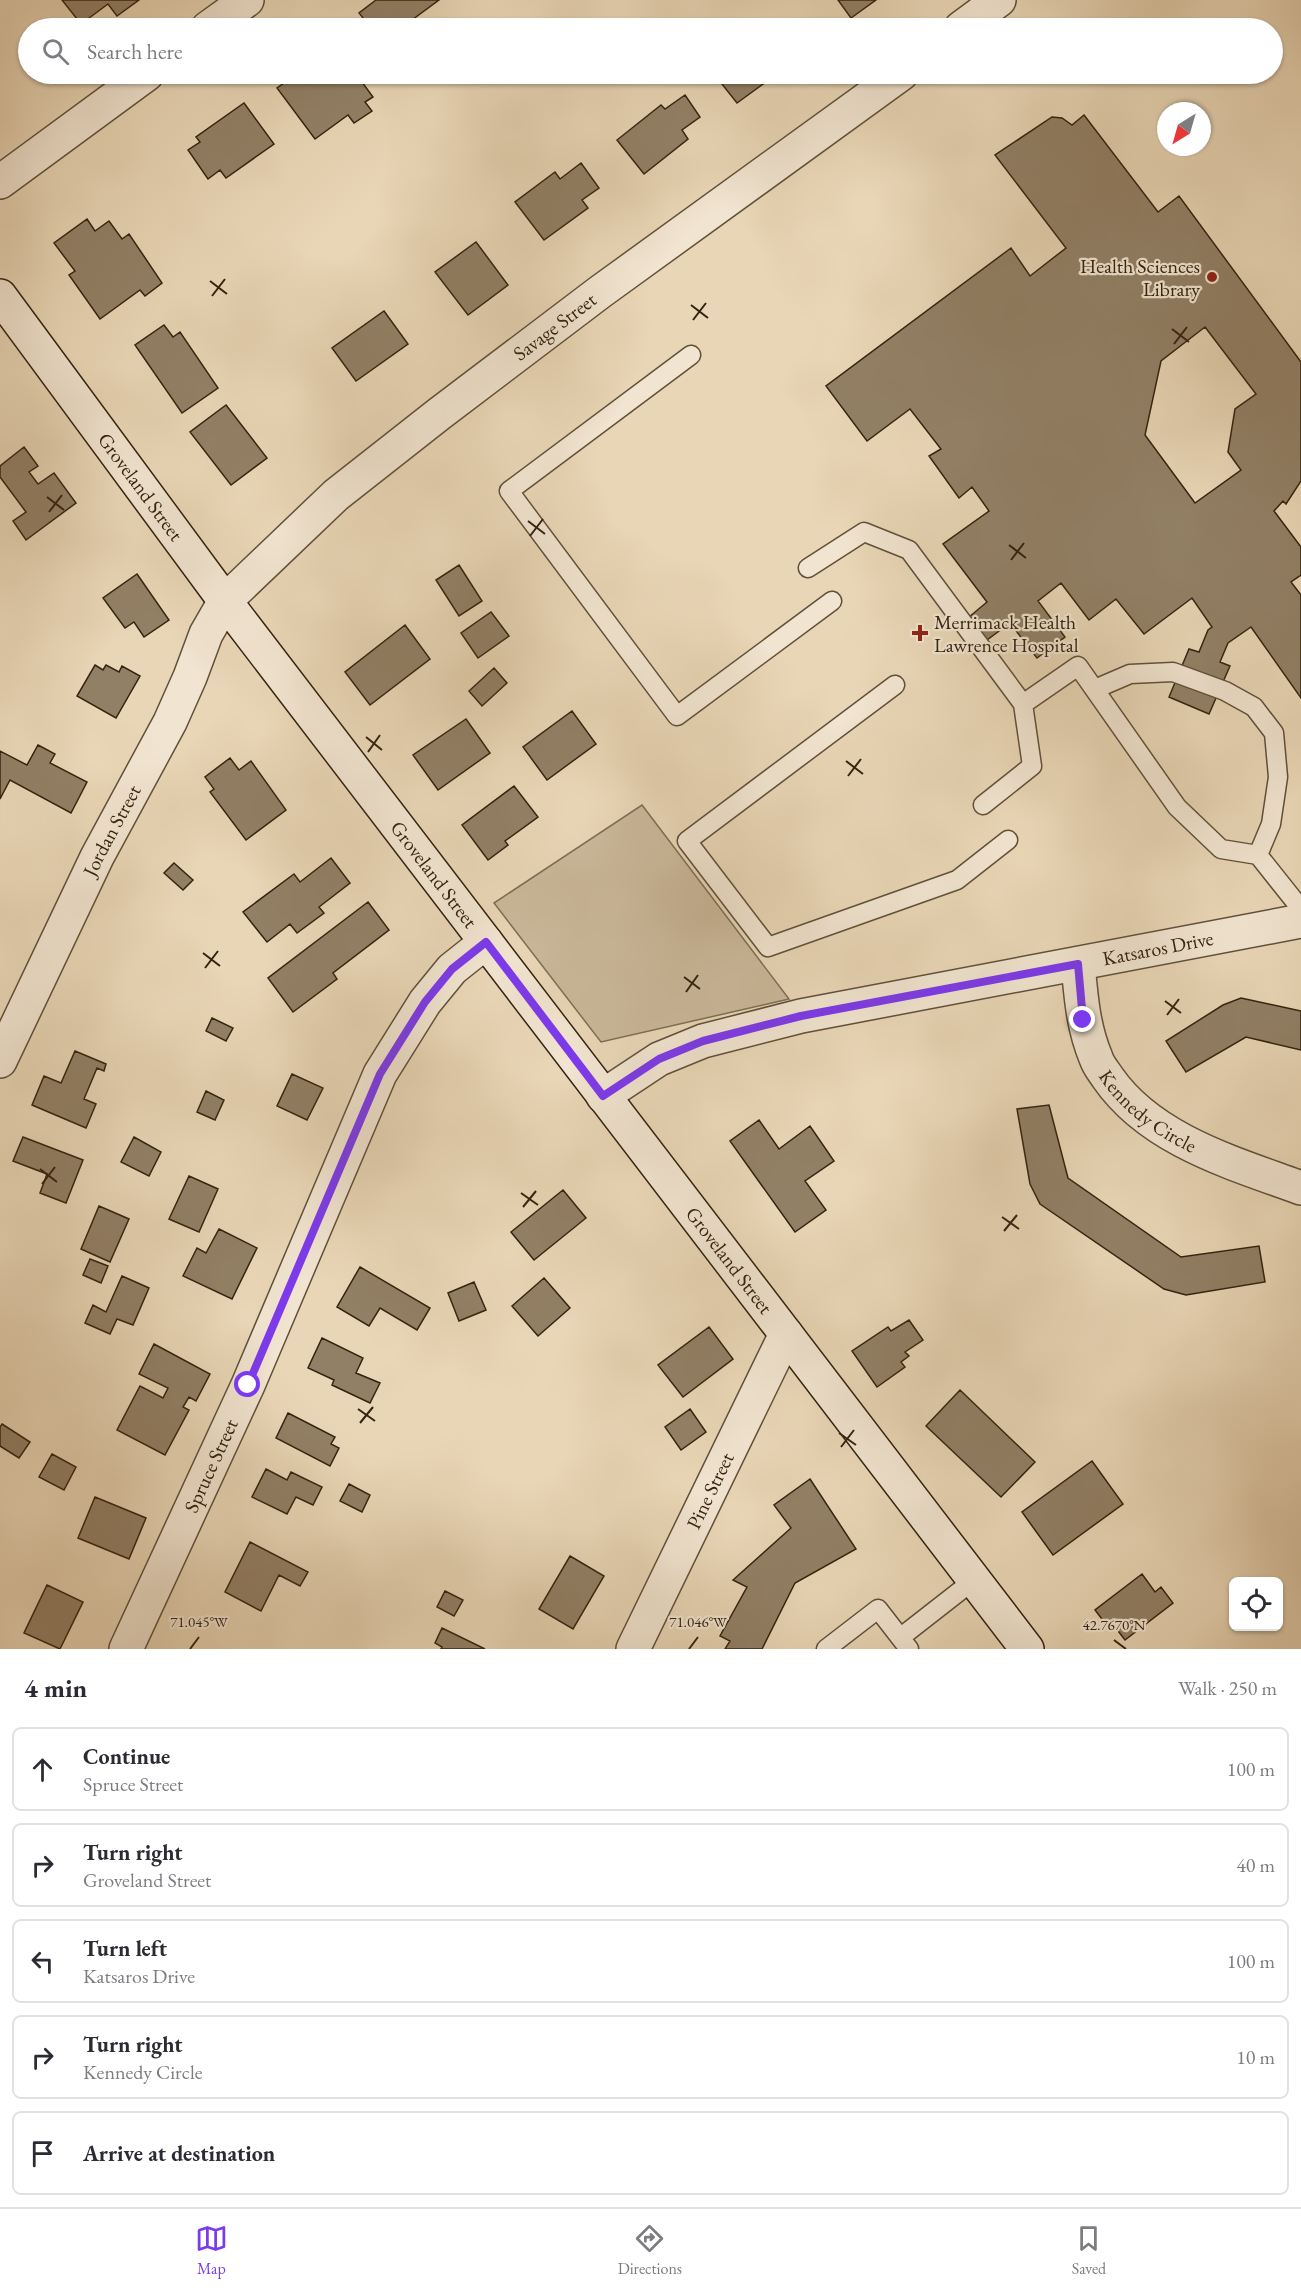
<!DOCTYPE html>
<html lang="en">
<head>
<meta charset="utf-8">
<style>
  :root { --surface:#fff; --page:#f7f7f7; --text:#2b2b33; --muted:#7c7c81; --line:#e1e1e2; --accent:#7c3aed }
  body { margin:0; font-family:"EB Garamond",serif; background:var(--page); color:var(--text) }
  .controls { position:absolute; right:18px; bottom:18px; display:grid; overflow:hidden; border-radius:9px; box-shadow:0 2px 4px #0004 }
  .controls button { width:54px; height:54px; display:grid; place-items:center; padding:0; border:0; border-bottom:2px solid var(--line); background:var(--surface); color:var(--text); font:30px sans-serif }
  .compass { position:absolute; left:1157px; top:102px; width:54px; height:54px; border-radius:50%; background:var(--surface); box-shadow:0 2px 4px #0004; rotate:217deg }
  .stop { position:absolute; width:18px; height:18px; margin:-14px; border:4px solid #7c3aed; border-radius:50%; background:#fff }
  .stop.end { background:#7c3aed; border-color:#fff; box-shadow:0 2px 6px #0008 }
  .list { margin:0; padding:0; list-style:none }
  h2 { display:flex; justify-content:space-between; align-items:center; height:78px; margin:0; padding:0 24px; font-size:26px }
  h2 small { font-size:20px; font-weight:400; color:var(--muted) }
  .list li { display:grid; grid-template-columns:39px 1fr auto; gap:18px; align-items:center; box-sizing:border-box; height:84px; margin:0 12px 12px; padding:0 12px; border:2px solid var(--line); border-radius:9px }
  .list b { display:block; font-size:22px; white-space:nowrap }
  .list p { margin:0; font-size:20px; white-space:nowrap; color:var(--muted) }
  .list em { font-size:20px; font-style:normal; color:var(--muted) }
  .icon { flex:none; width:33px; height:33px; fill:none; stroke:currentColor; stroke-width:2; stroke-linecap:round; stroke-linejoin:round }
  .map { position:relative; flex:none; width:1301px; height:1649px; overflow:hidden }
  .search { position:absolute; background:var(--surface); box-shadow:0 2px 4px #0004; left:18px; right:18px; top:18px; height:66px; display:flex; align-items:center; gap:15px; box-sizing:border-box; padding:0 21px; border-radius:33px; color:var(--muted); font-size:22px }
  .sheet { height:558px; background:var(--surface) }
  nav { display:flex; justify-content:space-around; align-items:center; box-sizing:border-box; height:84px; border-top:2px solid var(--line); background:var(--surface); font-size:16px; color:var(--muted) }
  nav a { display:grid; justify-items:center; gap:3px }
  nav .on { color:var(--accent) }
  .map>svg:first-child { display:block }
  .green { fill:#cab89a; stroke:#7e6e55; stroke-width:1.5 }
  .building { fill:#928066; stroke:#332310; stroke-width:1.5; fill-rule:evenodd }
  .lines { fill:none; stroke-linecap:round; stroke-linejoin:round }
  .lane-casing { stroke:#60503a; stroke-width:21 }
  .street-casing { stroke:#60503a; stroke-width:36 }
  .secondary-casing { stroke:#332310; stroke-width:36 }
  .lane { stroke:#f1e4d0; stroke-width:18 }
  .street { stroke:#f1e4d0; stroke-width:33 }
  .secondary { stroke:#f1e4d0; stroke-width:33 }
  .route { stroke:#7c3aed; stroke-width:8 }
  .ticks { fill:none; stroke:#332310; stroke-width:2 }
  .poi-dot { fill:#8f2418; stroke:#f1e4d0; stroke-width:2 }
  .labels { text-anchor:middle; stroke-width:4.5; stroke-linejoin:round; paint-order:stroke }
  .poi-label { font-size:20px; fill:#332310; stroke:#f1e4d0; text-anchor:end }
  .street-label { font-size:20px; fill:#332310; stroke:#f1e4d0 }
  .ticks-label { font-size:15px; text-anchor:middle; fill:#332310; stroke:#f1e4d0; stroke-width:4.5; stroke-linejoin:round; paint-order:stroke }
</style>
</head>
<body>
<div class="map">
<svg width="1301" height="1649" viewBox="0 0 1301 1649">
  <rect width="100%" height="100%" fill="#e9d6b6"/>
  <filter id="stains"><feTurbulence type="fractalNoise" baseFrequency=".00333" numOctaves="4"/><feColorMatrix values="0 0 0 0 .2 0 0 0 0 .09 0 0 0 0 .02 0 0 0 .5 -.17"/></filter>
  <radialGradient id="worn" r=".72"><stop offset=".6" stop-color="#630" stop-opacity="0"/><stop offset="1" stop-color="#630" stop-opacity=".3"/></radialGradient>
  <!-- green -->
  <path class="green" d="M642,805L789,999L601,1042L494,903Z"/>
  <!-- building -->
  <path class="building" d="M62,0H139L117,16L108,4L81,24Z
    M376,0H439L401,28H371L359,13Z
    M838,0H876L851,18Z
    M297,74H365L359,78L373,97L365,102L372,111L354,123L348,115L315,139L277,88Z
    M714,74H777L737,103Z
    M685,95L700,117L682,130L688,139L644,174L617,140L661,105L665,109Z
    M244,103L274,144L226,178L220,170L208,179L188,150L200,142L196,137Z
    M1084,115L1158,212L1179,196L1301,362V481L1286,504L1283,501L1274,511L1301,547V575L1291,582L1301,595V698L1251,627L1228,643L1220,662L1230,666L1209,714L1169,697L1189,649L1199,652L1208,630L1212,627L1192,598L1144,634L1116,599L1089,620L1061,583L1038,601L1065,637L1037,658L1010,623L987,640L969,617L987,602L943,544L989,511L972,487L959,498L929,456L941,449L910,409L867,441L826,386L1011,248L1030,276L1066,248L995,155L1052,117L1062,118L1072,125ZM1205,327L1256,394L1235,409L1228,452L1241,470L1195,503L1145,435L1161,361Z
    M581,163L599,188L582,200L588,208L544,240L515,202L555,172L560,179Z
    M87,219L95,231L109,221L122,239L129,234L162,283L145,296L140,290L100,319L69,275L75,271L54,243Z
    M476,242L508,285L468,315L435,272Z
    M384,311L408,344L356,381L332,348Z
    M164,325L173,337L180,332L218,388L182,413L135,345Z
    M226,405L267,458L231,485L190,432Z
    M24,447L38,466L29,472L38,484L54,473L76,503L26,540L13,521L26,512L0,477V466Z
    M459,565L482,601L459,616L436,580Z
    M137,574L169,620L144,637L134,622L125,628L103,598Z
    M491,612L509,636L478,658L461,633Z
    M405,625L430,659L370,705L345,672Z
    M95,665L103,670L106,665L119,672L122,666L140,676L116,718L77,696Z
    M494,668L507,683L482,706L469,691Z
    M572,711L596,744L547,780L523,747Z
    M466,719L490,753L438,790L413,755Z
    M38,745L55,754L50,763L87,782L71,813L10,780L0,799V751L27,765Z
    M230,758L239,770L251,761L286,810L246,840L210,792L214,789L205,777Z
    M514,786L538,817L505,841L508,845L488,860L462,825Z
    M331,858L350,883L319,907L324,913L297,933L290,924L267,942L243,912L294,874L300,882Z
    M174,863L193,880L183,890L164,873Z
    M368,902L389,930L333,973L337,979L293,1012L268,978Z
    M1241,998L1301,1011V1050L1246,1037L1186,1072L1166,1041L1223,1005Z
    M212,1018L233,1028L226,1041L206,1031Z
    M75,1051L106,1064L104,1071L97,1068L84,1099L96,1104L86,1128L32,1105L44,1076L61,1083Z
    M292,1074L323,1088L307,1120L277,1106Z
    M206,1091L224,1100L215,1120L197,1112Z
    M1049,1105L1068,1178L1181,1257L1259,1246L1265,1282L1186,1295L1164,1289L1040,1204L1030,1184L1017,1109Z
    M759,1120L779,1149L810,1126L834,1161L805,1181L826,1210L795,1232L730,1141Z
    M23,1137L83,1160L66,1203L40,1193L47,1174L13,1161Z
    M134,1137L161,1152L149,1176L121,1162Z
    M189,1176L218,1189L199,1232L169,1219Z
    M563,1190L586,1218L534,1260L511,1232Z
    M99,1206L129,1219L110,1262L81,1249Z
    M219,1229L257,1248L232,1299L183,1276L197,1248L206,1253Z
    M90,1259L108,1266L101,1283L83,1275Z
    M360,1267L430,1308L417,1330L380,1308L369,1326L337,1307Z
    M122,1276L149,1288L133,1325L117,1319L110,1334L85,1323L93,1305L106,1312Z
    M544,1278L570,1308L538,1336L512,1306Z
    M474,1282L486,1310L459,1321L448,1293Z
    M909,1320L923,1340L905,1352L909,1356L901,1362L905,1367L877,1387L852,1351L888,1327L891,1331Z
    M709,1327L733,1359L683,1397L658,1365Z
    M322,1338L363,1358L356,1373L380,1383L370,1403L332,1385L334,1380L308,1368Z
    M154,1344L210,1374L196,1401L189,1397L183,1407L189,1410L165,1455L117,1430L140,1386L163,1398L168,1388L139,1374Z
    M960,1390L1035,1462L1001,1497L926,1426Z
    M690,1409L706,1432L681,1450L665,1427Z
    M288,1413L335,1437L331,1444L339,1448L330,1466L276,1438Z
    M2,1424L30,1442L19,1458L0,1446V1427Z
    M52,1454L76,1467L64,1490L39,1477Z
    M1092,1461L1123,1504L1053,1555L1022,1512Z
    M266,1469L287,1480L291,1472L322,1487L313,1505L296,1497L287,1514L252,1497Z
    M810,1479L856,1549L795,1583L762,1649H725L730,1641L720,1636L747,1587L733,1580L791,1528L774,1505Z
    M349,1484L370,1495L362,1512L340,1501Z
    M95,1497L146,1518L129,1559L78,1538Z
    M250,1542L308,1572L300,1586L279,1575L261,1611L225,1592Z
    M570,1556L604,1576L573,1629L539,1609Z
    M1142,1574L1155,1592L1161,1587L1173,1603L1125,1640L1115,1627L1111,1631L1095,1610Z
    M47,1585L83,1602L60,1649L24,1633Z
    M445,1591L463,1600L454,1616L437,1607Z
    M442,1628L485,1649H441L442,1647L435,1643Z"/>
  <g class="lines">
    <!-- lane casing -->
    <g class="lane-casing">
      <path id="lane" d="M691,355L509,491L677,716L832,601
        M808,568L864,532L909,550L1023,704
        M895,685L687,841L768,947L957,880L1008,840
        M1095,689L1130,674L1173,672L1225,691L1254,707L1274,733L1278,777L1271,824L1258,855L1301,909
        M983,805L1032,766L1023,704L1078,666L1177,807L1221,849L1258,855
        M901,1637L974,1580
        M826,1649L878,1609L909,1649"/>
    </g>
    <!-- street casing -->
    <g class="street-casing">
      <g id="street">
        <path d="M208,28L247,0"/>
        <path d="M961,28L999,0"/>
        <path d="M0,182L147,74"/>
        <path id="s1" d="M1078,964C1081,997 1083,1027 1096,1058C1098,1065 1104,1072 1108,1078C1151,1140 1233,1163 1301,1188"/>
        <path id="s2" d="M0,1061L97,857L170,722L190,677L206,634L225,601L336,495L439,414L600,292L901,74"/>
        <path id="s3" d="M603,1096L659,1059L703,1041L801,1016L1301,921"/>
        <path id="s4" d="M126,1649L248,1385L380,1074L425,1002L452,969L486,942"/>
        <path id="s5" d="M633,1649L786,1334"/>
      </g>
    </g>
    <!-- secondary casing -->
    <g class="secondary-casing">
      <g id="secondary">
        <path id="s6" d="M0,296L225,601L1027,1649"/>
      </g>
    </g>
    <!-- lane -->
    <use href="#lane" class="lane"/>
    <!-- street -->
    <use href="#street" class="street"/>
    <!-- secondary -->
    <use href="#secondary" class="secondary"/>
  </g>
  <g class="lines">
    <!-- route -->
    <path class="route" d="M248,1385L380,1074L425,1002L452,969L486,942L603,1096L659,1059L703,1041L801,1016L1078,964L1083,1020"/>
  </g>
  <!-- ticks -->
  <path class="ticks" d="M210,281L227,294M212,296L225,279M691,305L708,318M693,320L706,303M1172,329L1189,342M1174,344L1187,327M47,497L64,510M49,512L62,495M528,521L545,534M530,536L543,519M1009,545L1026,558M1011,560L1024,543M366,737L382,750M368,752L380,735M846,761L863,774M848,776L861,759M203,953L220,966M205,968L218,951M684,977L700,989M686,992L698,975M1165,1001L1181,1013M1167,1015L1179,999M40,1169L57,1182M42,1184L55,1167M521,1193L538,1205M523,1207L536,1191M1002,1217L1019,1229M1004,1231L1017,1215M358,1409L375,1421M360,1423L373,1407M839,1433L856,1445M841,1447L854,1430M1114,1640L1126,1649M190,1649L199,1637M689,1649L698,1637"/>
  <!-- markers -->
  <g class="poi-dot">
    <circle cx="1212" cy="277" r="6"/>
    <path d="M917 624h6v6h6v6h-6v6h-6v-6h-6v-6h6z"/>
  </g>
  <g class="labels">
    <!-- poi labels -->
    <g class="poi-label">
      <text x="1200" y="273">Health Sciences<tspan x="1200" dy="23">Library</tspan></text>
      <text x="934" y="629" text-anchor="start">Merrimack Health<tspan x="934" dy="23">Lawrence Hospital</tspan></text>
    </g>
    <!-- street labels -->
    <g class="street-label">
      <text dy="7" stroke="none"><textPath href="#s2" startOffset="942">Savage Street</textPath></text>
      <text dy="7" stroke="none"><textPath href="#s6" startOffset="237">Groveland Street</textPath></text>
      <text dy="7" stroke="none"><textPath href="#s2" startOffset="256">Jordan Street</textPath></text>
      <text dy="7" stroke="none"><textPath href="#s6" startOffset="723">Groveland Street</textPath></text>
      <text dy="7" stroke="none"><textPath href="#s3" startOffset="579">Katsaros Drive</textPath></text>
      <text dy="7" stroke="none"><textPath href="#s1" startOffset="172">Kennedy Circle</textPath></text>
      <text dy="7" stroke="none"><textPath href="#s6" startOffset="1209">Groveland Street</textPath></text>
      <text dy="7" stroke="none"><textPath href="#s4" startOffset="202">Spruce Street</textPath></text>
      <text dy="7" stroke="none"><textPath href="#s5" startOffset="176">Pine Street</textPath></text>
    </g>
  </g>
  <g class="ticks-label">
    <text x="199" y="1627">71.045°W</text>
    <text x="698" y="1627">71.046°W</text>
    <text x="1114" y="1630">42.7670°N</text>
  </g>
  <rect width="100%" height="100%" filter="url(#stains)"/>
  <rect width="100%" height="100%" fill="url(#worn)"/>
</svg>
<div class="controls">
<button><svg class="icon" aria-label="locate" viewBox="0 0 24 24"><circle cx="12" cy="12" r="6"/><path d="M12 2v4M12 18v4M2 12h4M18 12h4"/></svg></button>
</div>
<svg class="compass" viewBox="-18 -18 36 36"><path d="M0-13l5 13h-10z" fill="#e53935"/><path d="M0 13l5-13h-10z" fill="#7c7c81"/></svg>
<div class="stop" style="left:248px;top:1385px"></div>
<div class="stop end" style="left:1083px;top:1020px"></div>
<div class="search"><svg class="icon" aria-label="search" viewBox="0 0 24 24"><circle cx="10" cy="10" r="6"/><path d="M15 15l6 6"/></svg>Search here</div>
</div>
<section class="sheet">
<h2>4 min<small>Walk · 250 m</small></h2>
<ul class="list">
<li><svg class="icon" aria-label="ahead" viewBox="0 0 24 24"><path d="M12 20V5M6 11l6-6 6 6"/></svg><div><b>Continue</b><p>Spruce Street</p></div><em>100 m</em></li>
<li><svg class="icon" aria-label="right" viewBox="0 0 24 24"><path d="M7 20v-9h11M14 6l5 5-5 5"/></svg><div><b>Turn right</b><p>Groveland Street</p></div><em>40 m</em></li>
<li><svg class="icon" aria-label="left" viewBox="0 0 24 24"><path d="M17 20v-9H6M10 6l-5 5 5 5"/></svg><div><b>Turn left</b><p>Katsaros Drive</p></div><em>100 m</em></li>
<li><svg class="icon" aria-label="right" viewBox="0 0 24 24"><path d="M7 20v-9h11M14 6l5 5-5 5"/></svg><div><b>Turn right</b><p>Kennedy Circle</p></div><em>10 m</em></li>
<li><svg class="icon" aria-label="arrive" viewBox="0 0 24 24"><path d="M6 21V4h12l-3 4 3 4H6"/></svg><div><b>Arrive at destination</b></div></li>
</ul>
</section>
<nav>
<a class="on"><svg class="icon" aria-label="map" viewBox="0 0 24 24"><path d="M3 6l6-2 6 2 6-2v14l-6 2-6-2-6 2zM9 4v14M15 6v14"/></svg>Map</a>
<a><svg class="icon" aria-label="directions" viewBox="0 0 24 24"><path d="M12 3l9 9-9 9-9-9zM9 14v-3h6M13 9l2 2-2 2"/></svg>Directions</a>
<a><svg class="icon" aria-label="saved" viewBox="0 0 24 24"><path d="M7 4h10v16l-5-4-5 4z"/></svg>Saved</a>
</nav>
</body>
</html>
